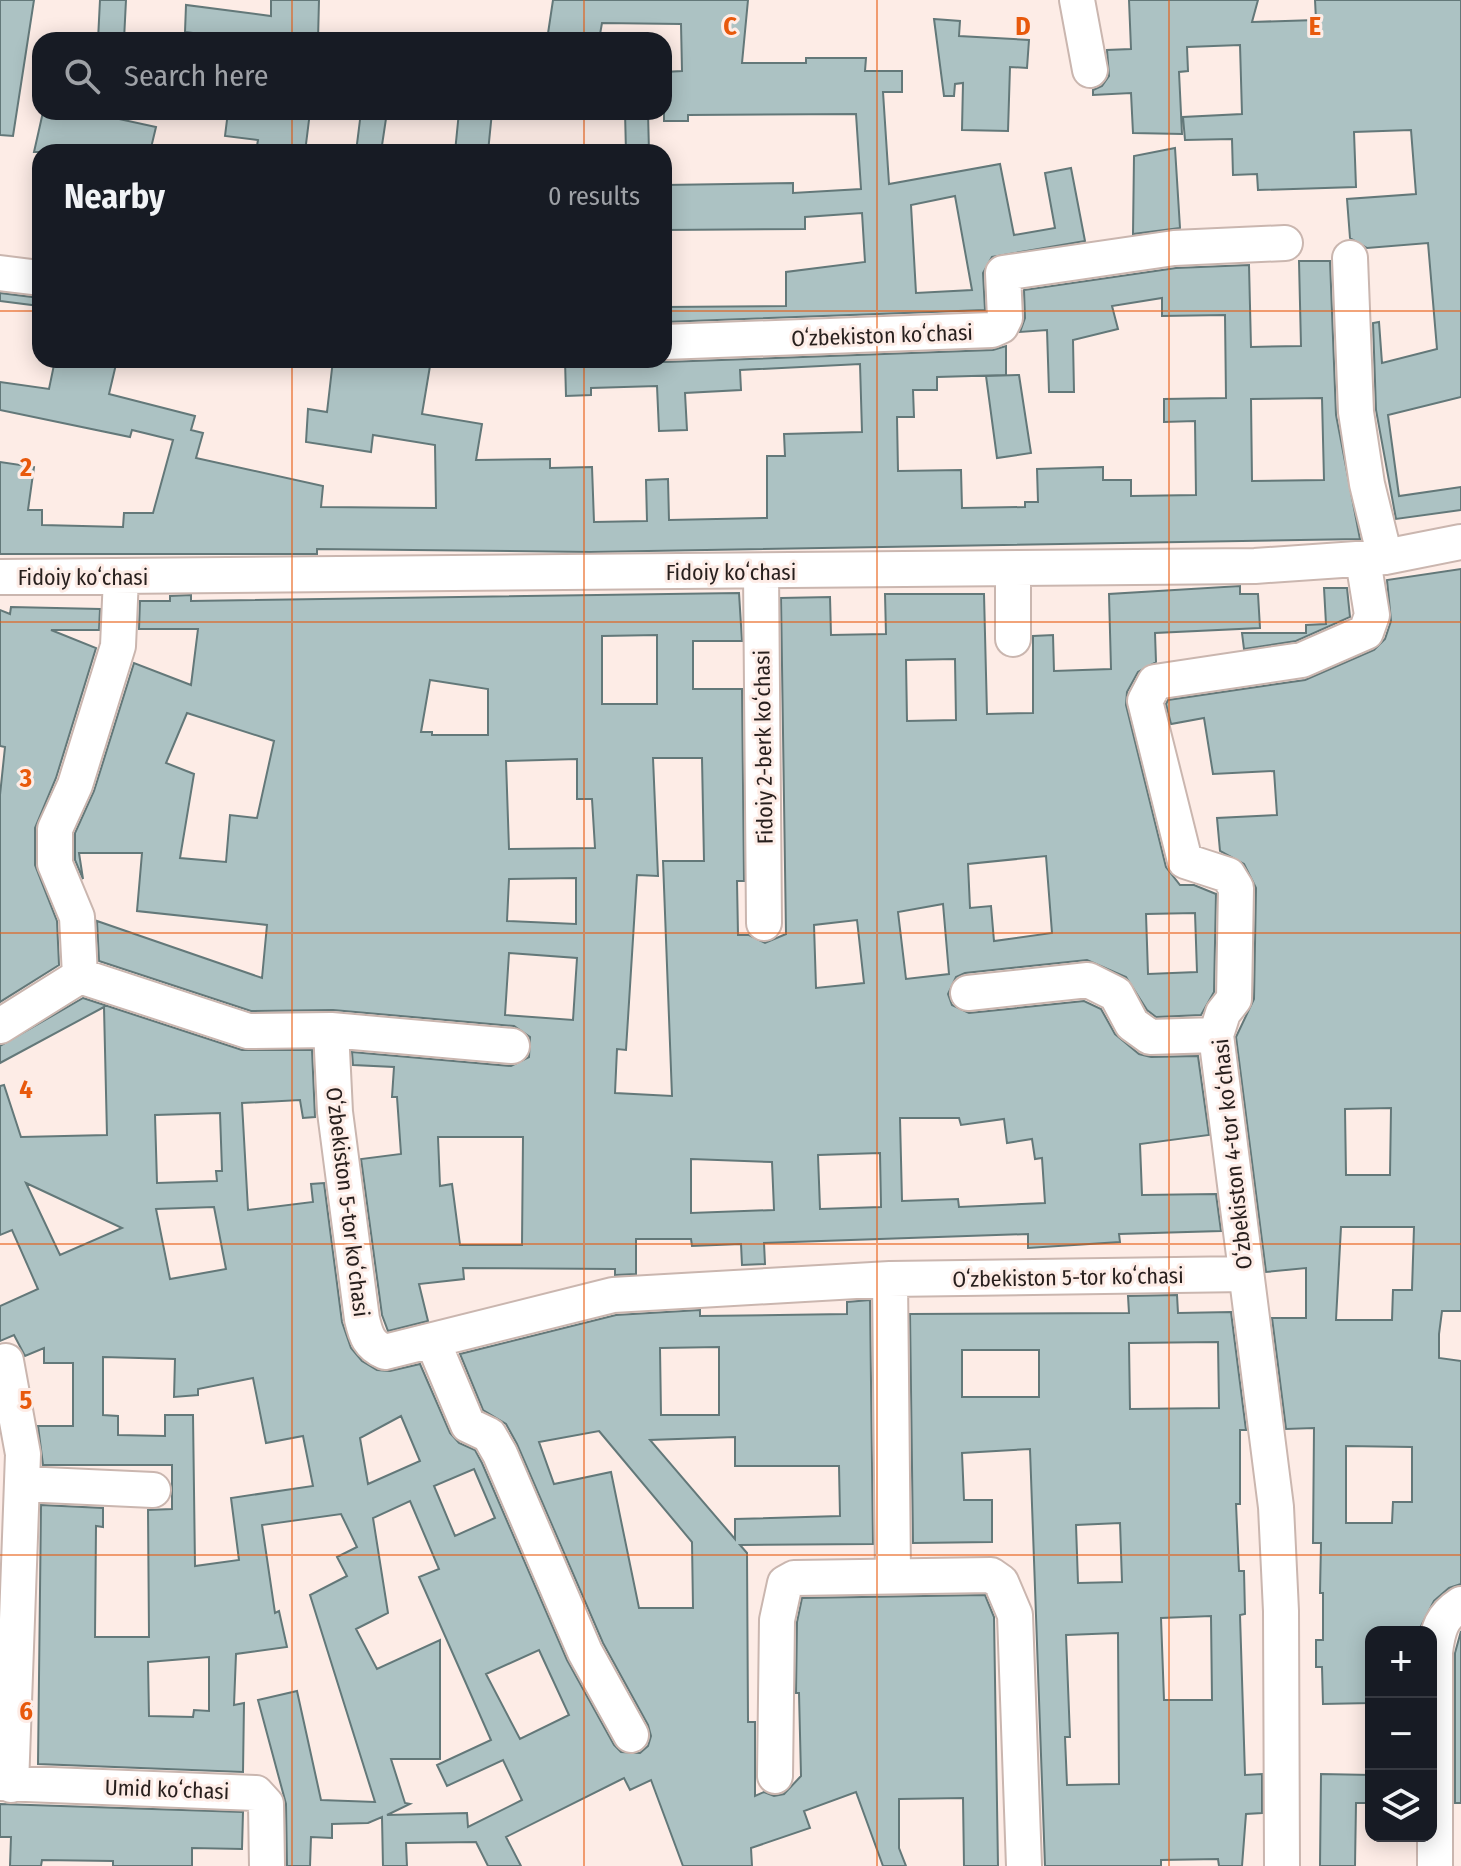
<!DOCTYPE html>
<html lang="en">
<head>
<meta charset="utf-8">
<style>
  :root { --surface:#171b24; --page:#20242c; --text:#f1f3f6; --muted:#9ea1a6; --line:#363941 }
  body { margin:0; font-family:"Fira Sans Condensed",sans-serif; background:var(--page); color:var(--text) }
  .controls { position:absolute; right:24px; bottom:24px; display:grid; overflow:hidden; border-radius:16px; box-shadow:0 4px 20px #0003 }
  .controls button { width:72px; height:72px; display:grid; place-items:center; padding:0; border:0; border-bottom:2px solid var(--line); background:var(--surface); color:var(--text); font:40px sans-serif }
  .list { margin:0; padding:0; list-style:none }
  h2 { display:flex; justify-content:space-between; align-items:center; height:104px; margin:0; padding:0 32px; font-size:34px }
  h2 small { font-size:26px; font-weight:400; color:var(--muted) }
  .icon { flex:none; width:44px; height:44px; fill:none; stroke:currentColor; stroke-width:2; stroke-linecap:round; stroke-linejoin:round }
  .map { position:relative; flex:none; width:1461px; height:1866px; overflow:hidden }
  .search { position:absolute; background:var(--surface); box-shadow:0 4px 20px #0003; left:32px; top:32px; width:640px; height:88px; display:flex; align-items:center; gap:20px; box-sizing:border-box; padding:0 28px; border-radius:24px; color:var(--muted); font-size:30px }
  .panel { position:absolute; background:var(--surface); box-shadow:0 4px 20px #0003; left:32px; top:144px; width:640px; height:224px; border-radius:24px }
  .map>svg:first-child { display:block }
  .building { fill:#acc2c3; stroke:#637879; stroke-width:2; fill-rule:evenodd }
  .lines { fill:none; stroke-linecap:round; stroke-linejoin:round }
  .minor-casing { stroke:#cab6af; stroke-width:38 }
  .minor { stroke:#fff; stroke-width:34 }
  .grid { fill:none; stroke:#e8590c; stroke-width:2; stroke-opacity:0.55 }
  .labels { text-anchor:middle; stroke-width:6; stroke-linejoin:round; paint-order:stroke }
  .street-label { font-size:22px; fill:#271f1d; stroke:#fdece6 }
  .grid-label { font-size:26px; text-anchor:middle; font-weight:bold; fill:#e8590c; stroke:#fdece6; stroke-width:6; stroke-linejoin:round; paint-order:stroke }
</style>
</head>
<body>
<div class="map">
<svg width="1461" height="1866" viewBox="0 0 1461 1866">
  <rect width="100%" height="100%" fill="#fdece6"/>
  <!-- building -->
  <path class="building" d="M0,0H34L13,136L0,135Z
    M100,0H126L124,40H98Z
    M271,0H319L318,40H248L185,32L186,5L271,16Z
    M553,0H748L742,63H806V58H866L865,71H902V92H883L889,184L1000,164L1014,235L1055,228L1045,173L1071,168L1085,241L992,257L983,273L985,310L664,322V307L786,306V272L865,262L862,213L805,217V229L664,230V185L793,183V193L861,189L856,114L688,115V121H664V72L682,71L681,24L602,23L599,40H547ZM955,196L972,290L916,293L911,205Z
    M1129,0H1258L1252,22L1316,20L1315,0H1461V397L1388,415L1399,496L1461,487V510L1396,519L1376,410L1373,323L1379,322L1382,363L1437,349L1428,243L1367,248L1350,238L1347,199L1416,194L1411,130L1354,132L1356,187L1258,190L1257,174L1233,175L1232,139L1185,140L1183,117L1242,114L1240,45L1187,47L1188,71L1179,72L1182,134L1133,133L1131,93L1093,95V90L1102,86L1109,76L1107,50L1131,49Z
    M934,19L960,21L959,36L1029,40L1027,68L1010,67L1008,131L962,130L963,83L955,84L954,96H944Z
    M43,112H87L156,127L150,152H34Z
    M228,112H310L305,152H256L258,140L225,136Z
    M361,112H387L381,152H356Z
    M459,112H492L488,152H455Z
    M625,112H648L649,152H626Z
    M1175,148L1180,228L1133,234L1134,156Z
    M1299,261H1330L1336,415L1360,539L590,552L317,549V554H0V462L34,467L28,510H42V525L123,527L124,513H153L173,440L132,430L130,437L0,410V382L49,389L55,360H117L109,394L195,416L191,430L203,433L196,458L323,486L321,507L436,508L435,445L373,435L371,452L306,442L308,409L327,412L333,360H431L422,414L482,424L476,460L550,459V468L592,467L594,522L647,521L646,480L668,479L669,520L767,518V456H785L784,434L862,432L860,364L740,370L741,390L685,393L687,430L659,431L657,386L591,388V395L566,396L565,360L665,362L993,350L1006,346V375L937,377V390H913L914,417H897L898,471L961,470L962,508L1025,507V502H1038L1037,469L1103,467V480H1131V496L1196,495L1195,421L1164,422V399L1226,398L1225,315L1162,316V298L1112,306L1118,329L1073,340L1074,392H1049L1047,330L1020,332L1025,318L1024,290L1176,268L1249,265L1251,347L1301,346ZM1322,398L1324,480L1252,481L1251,399Z
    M0,293L40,298V306L0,301Z
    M1019,375L1031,453L997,458L986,376Z
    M1461,569V1311H1442L1439,1334V1358L1461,1361V1584L1449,1588L1434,1601L1418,1632H1371V1703L1323,1704L1322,1667H1316V1640H1323V1593H1320L1321,1543H1313L1314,1428L1286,1429L1272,1318H1306V1268L1266,1272L1236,1037L1254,999L1256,888L1244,864L1220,851L1217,818L1277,815L1274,771L1213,774L1204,718L1171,724L1166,704L1168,700L1305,680L1374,650L1385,639L1391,621L1387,580ZM1391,1108L1390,1175H1346L1345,1109ZM1341,1227H1414L1412,1290H1393L1392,1320H1336ZM1346,1446L1412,1447V1502H1393L1392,1523H1346Z
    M1240,586V594H1258L1260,628L1155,633L1156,662L1138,672L1127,692L1126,705L1166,867L1180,885H1194L1216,894L1214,992L1201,1015L1156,1017L1147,1010L1126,977L1087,960L965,973L956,977L948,994L952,1005L969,1013L1084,1001L1101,1009L1115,1034L1139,1054L1151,1057L1198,1056L1209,1135L1140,1144L1142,1195L1216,1194L1221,1231L1119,1234L1120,1242L1028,1248V1234L764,1243L765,1264L742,1265L741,1244L692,1246L691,1239H636V1274L615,1275V1269L463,1268L464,1279L419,1284L428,1321L388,1331L382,1315L361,1159L401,1154L397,1097H392L394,1067L353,1065L352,1052L511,1066L529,1057L530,1037L514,1026L333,1010L251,1011L99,961L97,921L262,978L267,925L137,911L142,853H79L83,879L75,860V833L94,791L134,663L191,685L198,629H139L140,601H170V596L191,595V601L739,593L742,641H693V689H742L744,881H737L738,935H749L765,943L786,934L781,598L830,597L831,635L886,634L885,594H984L987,714L1033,713V636L1053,635L1054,671L1111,669L1109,594ZM657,635V704H602V636ZM955,659L956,720L907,721L906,660ZM430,680L488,689V735H432V732H421ZM187,713L274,741L257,818L230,815L226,862L180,858L194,774L166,763ZM653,758H702L704,861H663L672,1096L615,1093L617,1049L626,1050L637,875L658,876ZM577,759V799H592L595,848L509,849L506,761ZM1046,856L1052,933L994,941L991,906L970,908L968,864ZM576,878V924L507,921L509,879ZM943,904L949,974L906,979L898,912ZM1195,913L1197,972L1148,974L1146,914ZM857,920L864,983L816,988L814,925ZM509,953L577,958L573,1020L505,1015ZM900,1118H959L961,1125L1004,1119L1007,1143L1032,1139L1035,1159L1042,1158L1045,1203L959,1207L958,1199L902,1201ZM438,1137H523L522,1245H460L452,1184L440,1186ZM880,1153L881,1207L820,1209L818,1155ZM691,1159L772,1162L774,1210L691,1213Z
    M1324,588H1347L1350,617L1296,641L1244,649L1242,633H1306V625L1326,624Z
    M11,607L100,609L99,630H51L96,648L56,778L35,828V865L57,921L59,965L0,1002V795L5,747L0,746V610L10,614Z
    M83,998L242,1050H312L315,1117L303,1118L300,1100L242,1103L248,1210L313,1202L311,1184L324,1183L342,1322L351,1348L362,1361L377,1370L390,1371L420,1364L450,1433L459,1443L475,1450L482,1463L567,1660L614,1745L621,1752L640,1753L648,1746L651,1736L648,1725L603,1643L517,1444L506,1424L483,1410L460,1354L616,1315L700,1310V1316L847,1314V1302L870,1300L873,1544L740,1545L747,1553L748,1722H755V1796L764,1792L774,1796L784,1794L801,1776L799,1693H796L797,1622L802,1598L985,1595L994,1617L998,1866H964L963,1798L899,1799V1848L906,1866H883L856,1792L804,1811L810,1828L751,1848L752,1866H683L651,1780L630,1790L624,1778L506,1837L521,1866H488L476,1842L406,1843L407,1866H383L382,1817L368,1823L332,1824V1838L311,1837L310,1866H287L286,1804L258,1700L297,1691L321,1800L375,1802L310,1595L347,1576L337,1557L357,1547L341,1514L262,1525L275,1613L279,1611L287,1647L236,1654L234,1705L244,1703L243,1772L38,1764L41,1505L103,1508V1527L96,1526L95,1637H149L148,1510L172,1509V1465H43L38,1426H73V1363H44V1348L25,1356L14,1335L0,1341V1306L38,1289L12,1230L0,1235V1086L4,1085L21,1137L107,1135L104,1007L0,1063V1046ZM220,1113L222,1171H216L217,1181L157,1183L155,1115ZM26,1183L122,1228L60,1255ZM214,1207L226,1269L170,1279L156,1209ZM719,1347V1415H661L660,1348ZM103,1357L175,1359L174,1397L198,1395V1389L253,1378L266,1443L303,1436L313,1486L231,1498L239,1560L195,1566L193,1415H165V1436L118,1435V1416L103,1415ZM401,1416L420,1461L368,1484L360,1438ZM599,1431L692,1542L693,1608H639L611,1472L554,1484L539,1442ZM735,1437V1466H839L840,1516L735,1519V1539L650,1440ZM474,1469L495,1518L455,1536L434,1486ZM410,1501L439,1569L419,1577L491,1740L437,1765L447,1786L503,1760L522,1800L468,1827L467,1813L387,1815L410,1804L405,1803L391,1759H440V1640L377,1669L356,1629L388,1613L373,1518ZM539,1650L569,1715L520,1739L486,1674ZM209,1657V1711L194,1710L193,1717L149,1716L148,1662Z
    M1177,1295L1178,1313L1231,1312L1246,1430H1240V1504H1236L1239,1571H1244L1245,1614L1240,1615L1245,1775L1262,1774V1813L1246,1814L1242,1866H1219L1218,1859L1161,1860V1866H1045L1030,1449L962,1453L964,1500H992V1542L913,1543L910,1314L1129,1313L1128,1296ZM1218,1342L1219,1408L1130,1409L1129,1343ZM962,1350H1039V1397H962ZM1120,1523L1122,1582L1078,1583L1076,1525ZM1211,1616L1212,1700H1164L1161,1618ZM1118,1633L1119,1784L1067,1785L1065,1737H1070L1066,1635Z
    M1461,1631V1803H1455V1653Z
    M1321,1774L1371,1775V1803H1356L1355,1866H1320Z
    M0,1804L243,1812L242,1849L192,1848V1866H113V1861L42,1860L41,1866H10L11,1837H0Z"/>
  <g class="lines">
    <!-- minor casing -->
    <g class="minor-casing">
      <path id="minor" d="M1077,0L1090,70
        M1350,258L1356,412L1367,484L1385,557
        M0,273L40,278
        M664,342L992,330L1001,326L1005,318L1003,273L1174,248L1285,243
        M761,571L764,923
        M0,577L1255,566L1385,557L1461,542
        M1013,639V570
        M80,976L248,1031L331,1030L335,1112L362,1319C366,1336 369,1345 385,1352L613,1295L890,1279L1246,1274
        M968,993L1088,980L1116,994L1132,1024L1150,1037L1216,1035
        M0,1026L80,976L77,917L55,864V829L75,785L118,646L121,577
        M331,1030L512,1046
        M890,1279L893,1574
        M433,1342L468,1425L489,1435L500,1454L585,1652L631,1735
        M6,1361L23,1454L11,1785
        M23,1484L153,1490
        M775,1776L777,1620L785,1583L794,1578L991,1575L1001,1582L1015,1615L1024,1866
        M0,1783L256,1793L266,1804L267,1866
        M1282,1866L1281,1611L1276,1507L1216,1035L1223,1013L1234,999L1236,888L1228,875L1185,861L1145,701L1155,682L1302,660L1366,632L1372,615L1363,560
        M1435,1866V1652C1438,1629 1441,1617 1461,1604"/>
    </g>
    <!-- minor -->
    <use href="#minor" class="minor"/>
  </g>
  <!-- grid -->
  <path class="grid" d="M292,0V40M584,0V40M877,0V1866M1169,0V1866M292,112V152M584,112V152M0,311H40M664,311H1461M292,360V1866M584,360V1866M0,622H1461M0,933H1461M0,1244H1461M0,1555H1461"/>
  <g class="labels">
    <!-- street labels -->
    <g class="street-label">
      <text transform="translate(882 335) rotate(-2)" y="8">Oʻzbekiston koʻchasi</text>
      <text x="731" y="580">Fidoiy koʻchasi</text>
      <text x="83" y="585">Fidoiy koʻchasi</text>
      <text transform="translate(763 747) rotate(-91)" y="8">Fidoiy 2-berk koʻchasi</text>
      <text transform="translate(1232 1154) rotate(-96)" y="8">Oʻzbekiston 4-tor koʻchasi</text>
      <text transform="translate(348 1202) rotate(83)" y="8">Oʻzbekiston 5-tor koʻchasi</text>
      <text transform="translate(1068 1277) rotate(-1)" y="8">Oʻzbekiston 5-tor koʻchasi</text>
      <text transform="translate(167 1789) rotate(2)" y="8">Umid koʻchasi</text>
    </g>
  </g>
  <g class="grid-label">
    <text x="730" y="35">C</text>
    <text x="1023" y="35">D</text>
    <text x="1315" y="35">E</text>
    <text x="26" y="476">2</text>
    <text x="26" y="787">3</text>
    <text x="26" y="1098">4</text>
    <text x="26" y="1409">5</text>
    <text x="26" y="1720">6</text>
  </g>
</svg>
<div class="controls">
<button>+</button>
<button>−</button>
<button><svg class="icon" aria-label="layers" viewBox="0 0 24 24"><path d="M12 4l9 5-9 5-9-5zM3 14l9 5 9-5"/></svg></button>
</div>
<div class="search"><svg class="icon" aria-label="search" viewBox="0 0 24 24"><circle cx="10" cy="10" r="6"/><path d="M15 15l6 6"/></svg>Search here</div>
<section class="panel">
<h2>Nearby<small>0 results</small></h2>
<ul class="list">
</ul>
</section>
</div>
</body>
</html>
